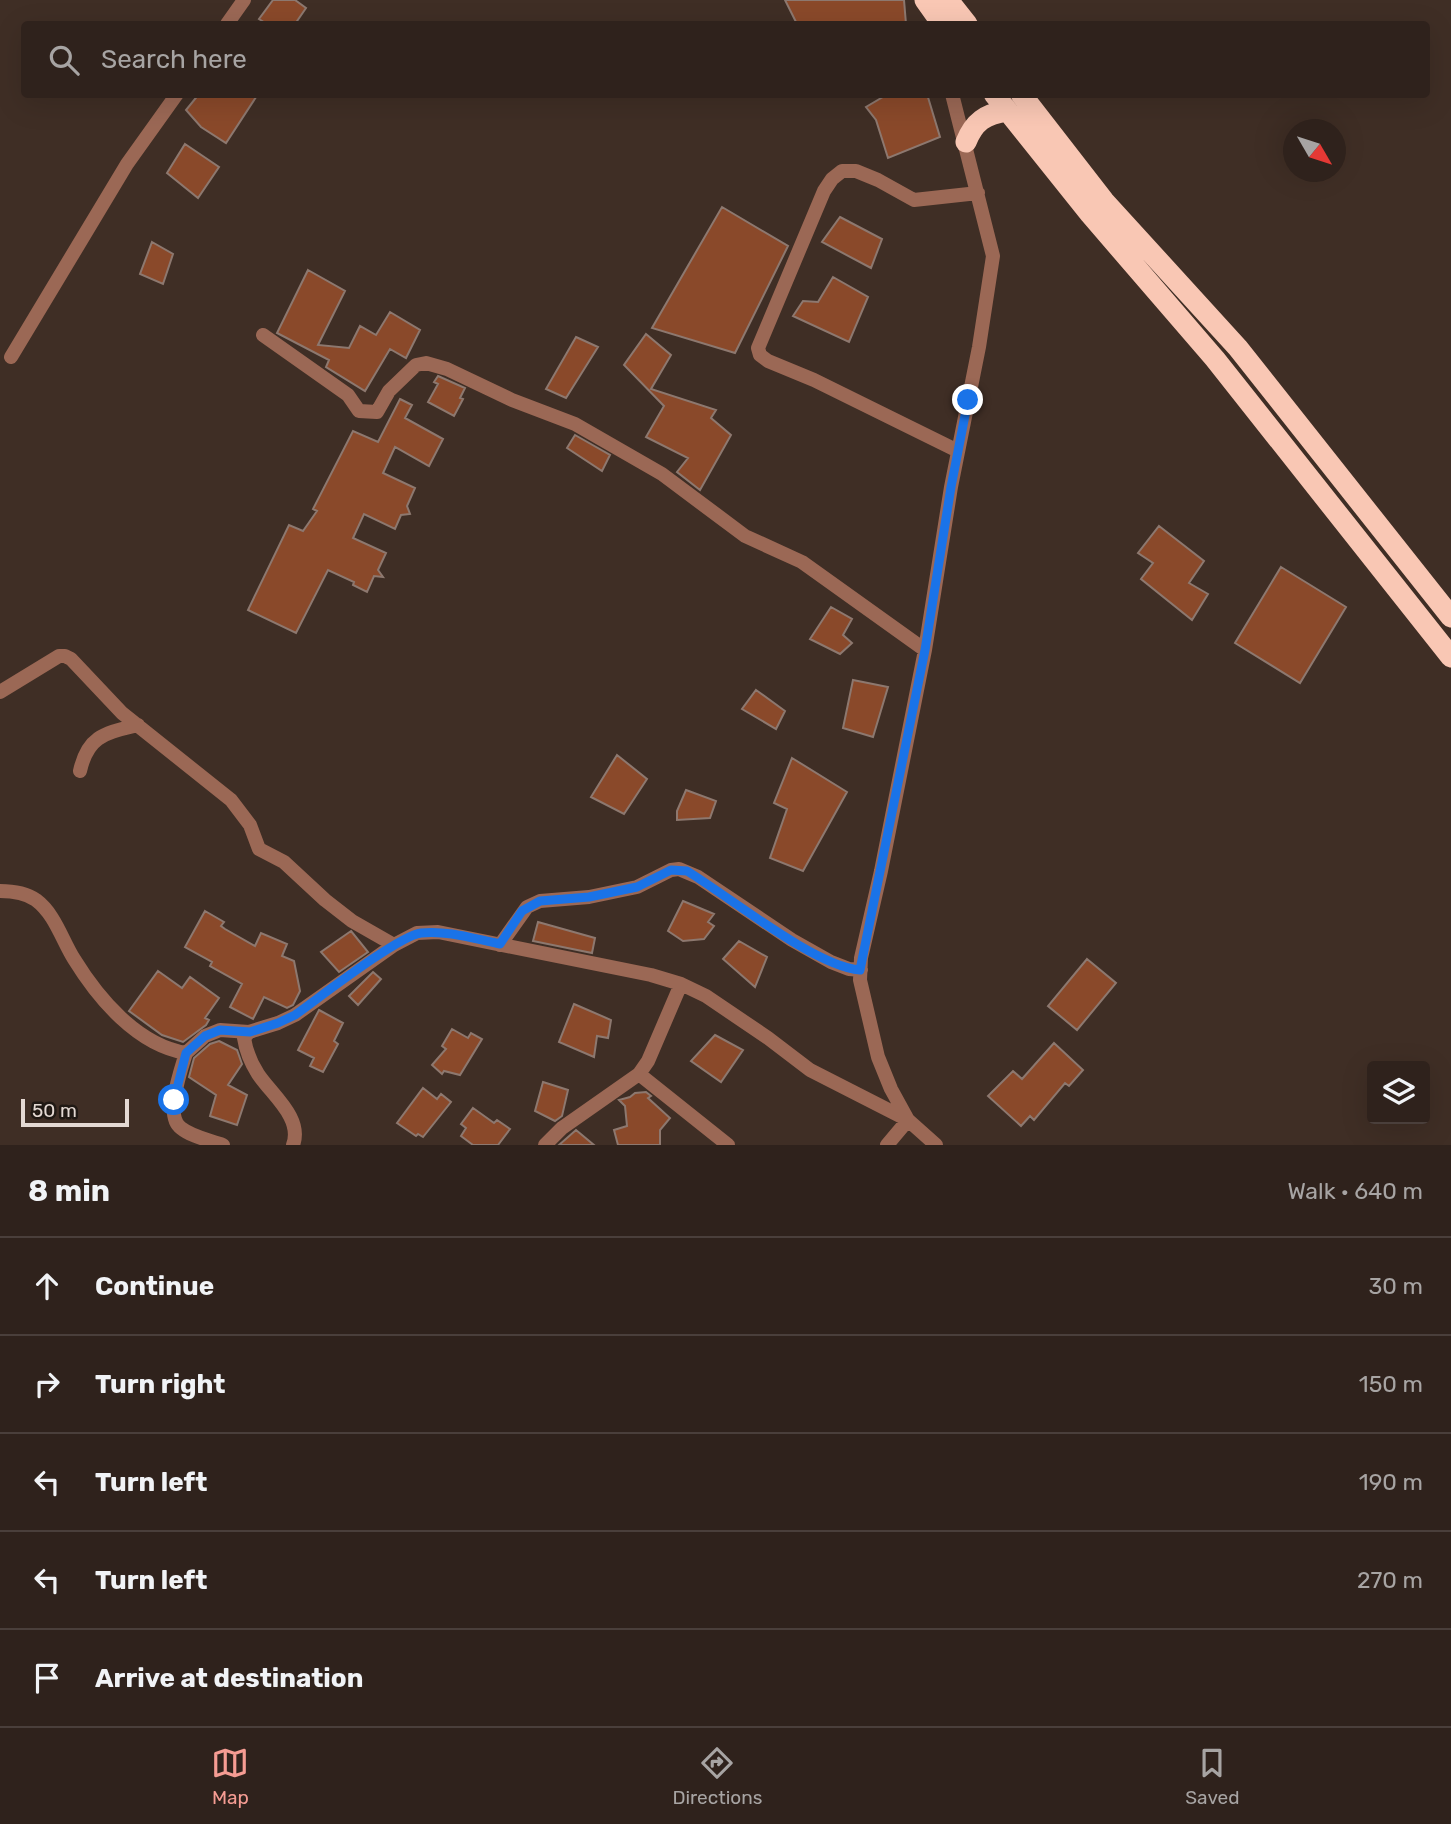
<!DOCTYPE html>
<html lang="en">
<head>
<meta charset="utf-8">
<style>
  :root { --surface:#2f221c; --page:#372a25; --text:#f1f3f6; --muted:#a7a4a3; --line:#4a3f3b; --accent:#f59c93 }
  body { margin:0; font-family:Rubik,sans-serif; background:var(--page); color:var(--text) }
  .controls { position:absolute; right:21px; bottom:21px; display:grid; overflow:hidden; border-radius:7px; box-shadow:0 7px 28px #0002 }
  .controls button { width:63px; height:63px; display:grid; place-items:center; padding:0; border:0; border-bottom:2px solid var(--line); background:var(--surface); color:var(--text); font:35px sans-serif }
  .compass { position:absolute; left:1283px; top:119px; width:63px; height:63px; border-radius:50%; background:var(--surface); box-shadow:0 7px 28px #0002; rotate:129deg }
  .scale { position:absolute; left:21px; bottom:18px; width:108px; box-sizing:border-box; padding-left:7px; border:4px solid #e4d9d3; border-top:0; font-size:19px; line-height:24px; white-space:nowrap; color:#e4d9d3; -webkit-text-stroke:5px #201914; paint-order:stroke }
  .stop { position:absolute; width:21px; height:21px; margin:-16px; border:5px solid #1a73e8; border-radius:50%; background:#fff }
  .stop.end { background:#1a73e8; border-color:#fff; box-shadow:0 2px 7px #0008 }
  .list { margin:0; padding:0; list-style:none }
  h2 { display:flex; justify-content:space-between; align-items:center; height:91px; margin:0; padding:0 28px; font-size:30px }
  h2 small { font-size:23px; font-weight:400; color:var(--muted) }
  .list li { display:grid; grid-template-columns:46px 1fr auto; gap:21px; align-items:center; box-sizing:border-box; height:98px; padding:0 28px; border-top:2px solid var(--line) }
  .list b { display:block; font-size:26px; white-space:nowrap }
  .list em { font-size:23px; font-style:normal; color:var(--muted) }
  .icon { flex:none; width:38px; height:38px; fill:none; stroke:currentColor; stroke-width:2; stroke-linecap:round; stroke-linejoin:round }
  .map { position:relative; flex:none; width:1451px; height:1145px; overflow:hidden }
  .search { position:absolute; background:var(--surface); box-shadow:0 7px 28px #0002; left:21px; right:21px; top:21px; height:77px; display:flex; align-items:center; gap:18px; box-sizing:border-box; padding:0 24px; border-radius:7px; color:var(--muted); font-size:26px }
  .sheet { height:581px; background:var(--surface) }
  nav { display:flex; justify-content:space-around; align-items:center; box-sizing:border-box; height:98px; border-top:2px solid var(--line); background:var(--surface); font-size:19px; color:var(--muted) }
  nav a { display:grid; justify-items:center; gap:4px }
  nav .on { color:var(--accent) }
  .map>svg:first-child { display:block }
  .building { fill:#8a492a; stroke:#8d786f; stroke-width:2 }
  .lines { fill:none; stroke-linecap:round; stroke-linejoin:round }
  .street { stroke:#9b6855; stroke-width:14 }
  .highway { stroke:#f9c7b4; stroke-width:21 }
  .route { stroke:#1a73e8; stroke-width:9 }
</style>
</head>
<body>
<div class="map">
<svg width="1451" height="1145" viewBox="0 0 1451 1145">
  <rect width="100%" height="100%" fill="#3f2e25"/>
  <!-- building -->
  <path class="building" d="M273,0H295L306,8L295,24H267L259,19Z
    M785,0H904L906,24H797Z
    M199,94H258L226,143L201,127L186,110Z
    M888,94H927L940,137L888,158L876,120L866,107Z
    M185,144L219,167L198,198L167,173Z
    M722,207L788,246L735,353L652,328Z
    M840,217L882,239L871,268L822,242Z
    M152,242L173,254L163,284L140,274Z
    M308,270L345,291L318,345L349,348L360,326L376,335L390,312L420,330L406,358L390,349L365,391L326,367L329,360L277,333Z
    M833,277L868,297L849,342L793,316L803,301L818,302Z
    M646,334L671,355L651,389L716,410L711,418L731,435L700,490L677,472L688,458L646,437L664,406L624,365Z
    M576,337L598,347L566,398L546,389Z
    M438,376L465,388L460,398L463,399L454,416L428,402L438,384L434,382Z
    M400,399L412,405L405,418L443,439L429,466L395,447L383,473L415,488L407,506L410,514L401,515L395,529L364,514L353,538L386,553L378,570L383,577L374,576L367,592L353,585L354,582L328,570L296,633L248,610L289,525L303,531L317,511L313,509L353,431L378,442Z
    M575,435L610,455L602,471L567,448Z
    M1159,526L1204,561L1189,583L1208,594L1192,620L1141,579L1153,563L1138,553Z
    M1281,567L1346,607L1300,683L1235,643Z
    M831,607L852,619L843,635L852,643L840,654L810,639Z
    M853,680L888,687L873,737L843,728Z
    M756,690L785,711L776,729L742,709Z
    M617,755L647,779L624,814L591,797Z
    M792,758L847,792L803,871L770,858L787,809L774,803Z
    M686,790L716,801L710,818L677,820V811Z
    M683,901L714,914L708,922L714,926L704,939L683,941L668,931Z
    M205,911L224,922L221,926L225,929L255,946L261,933L287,944L282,956L294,961L300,991L293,1005L287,1008L264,997L253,1019L230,1007L242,984L210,966L212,962L185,947Z
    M538,922L595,938L592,953L533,941Z
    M351,931L368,952L339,972L321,952Z
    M739,941L767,957L755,987L723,959Z
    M1087,959L1116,983L1077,1030L1048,1006Z
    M158,971L182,988L190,977L219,998L205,1018L209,1020L206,1025L183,1042L162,1035L129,1011Z
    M373,972L381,979L358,1005L349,996Z
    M574,1004L611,1020L608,1038L597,1036L594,1057L559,1042Z
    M319,1010L343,1023L334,1041L338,1044L323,1072L310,1066L314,1058L298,1050Z
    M452,1029L468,1038L471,1033L482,1039L460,1075L444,1071L442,1074L432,1065L446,1049L442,1046Z
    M715,1035L743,1050L721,1082L691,1061Z
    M219,1041L237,1050L242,1064L228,1085L247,1095L237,1125L210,1116L216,1095L189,1077L194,1058L210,1044Z
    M1054,1043L1083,1070L1069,1086L1065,1083L1034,1120L1030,1116L1021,1126L988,1096L1013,1071L1022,1079Z
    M543,1082L568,1090L562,1116L555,1121L535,1111Z
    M423,1088L437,1099L441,1094L451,1102L423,1137L418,1134L416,1136L397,1123Z
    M646,1092L651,1096L648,1098L670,1118L660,1130V1145H618L614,1130L627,1126L625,1106L619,1100L630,1097L635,1093Z
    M473,1108L494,1123L497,1120L510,1129L498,1145H473L461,1136L466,1128L461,1124Z
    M576,1130L594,1145H559Z"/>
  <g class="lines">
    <!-- street -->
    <path class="street" d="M227,24L244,0
      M263,335L348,395L359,411L377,412L389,391L416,365L426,363L447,369L512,400L575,424L662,474L745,536L802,562L925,650
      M11,357L127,164L177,94
      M958,451L814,380L768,361L760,355L758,348L824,191L832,179L842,171H856L878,180L914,200L978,193
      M0,692L59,656H65L71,659L122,713L231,800L250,825L259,849L284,862L325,900L352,921L394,945
      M80,771C88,735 106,733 138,725
      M0,891C12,891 26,893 36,900C55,914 62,940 74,959C98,998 137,1045 186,1053L205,1036L220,1030L249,1032L278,1023L295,1015L394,945L417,933L438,932L651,975L681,984L706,996L768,1038L810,1070L908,1120L887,1145
      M500,945L527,907L540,901L589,897L637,887L671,870L679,869L698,877L792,940L831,962L849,969L861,970
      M249,1032L244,1038C246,1051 251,1063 258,1074C272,1095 303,1118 293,1145
      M186,1053C181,1070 164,1116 181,1128C192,1137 209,1140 223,1145
      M639,1074L728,1145
      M545,1145L562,1128L639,1074L648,1061L681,984
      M936,1145L908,1120L891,1089L878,1057L860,980L861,958L881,871L925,650L951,487L979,347L993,256L952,94"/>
    <!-- highway -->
    <path class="highway" d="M925,0L942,24
      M948,0L967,24
      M994,94L1090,214L1215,359L1451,657
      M1021,94L1104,201L1238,348L1451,617
      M966,142C974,122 985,114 1007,111"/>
  </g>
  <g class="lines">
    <!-- route -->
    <path class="route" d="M174,1100L186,1053L205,1036L220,1030L250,1032L278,1023L295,1015C319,998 398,936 421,933C447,930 475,939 500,944L522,911L540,901L589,897L637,887L671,870L687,871C730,897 814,966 860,970L925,650L951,487L968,400"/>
  </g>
</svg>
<div class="controls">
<button><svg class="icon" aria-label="layers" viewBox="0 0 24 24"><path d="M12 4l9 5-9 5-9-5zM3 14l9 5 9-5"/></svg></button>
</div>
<svg class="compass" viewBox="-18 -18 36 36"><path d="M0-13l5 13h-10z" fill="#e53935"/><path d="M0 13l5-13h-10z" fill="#a7a4a3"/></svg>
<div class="scale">50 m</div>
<div class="stop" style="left:174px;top:1100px"></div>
<div class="stop end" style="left:968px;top:400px"></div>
<div class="search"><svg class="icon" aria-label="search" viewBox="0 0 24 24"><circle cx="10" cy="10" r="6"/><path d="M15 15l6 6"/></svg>Search here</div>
</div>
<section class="sheet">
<h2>8 min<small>Walk · 640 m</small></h2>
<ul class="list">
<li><svg class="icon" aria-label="ahead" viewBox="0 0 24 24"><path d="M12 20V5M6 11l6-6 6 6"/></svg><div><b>Continue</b></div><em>30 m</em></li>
<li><svg class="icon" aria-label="right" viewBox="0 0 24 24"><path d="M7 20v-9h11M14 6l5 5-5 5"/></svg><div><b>Turn right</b></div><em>150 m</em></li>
<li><svg class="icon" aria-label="left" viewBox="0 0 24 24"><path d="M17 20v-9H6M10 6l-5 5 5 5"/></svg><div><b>Turn left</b></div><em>190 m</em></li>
<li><svg class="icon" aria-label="left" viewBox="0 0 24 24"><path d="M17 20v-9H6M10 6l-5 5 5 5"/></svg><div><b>Turn left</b></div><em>270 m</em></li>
<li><svg class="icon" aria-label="arrive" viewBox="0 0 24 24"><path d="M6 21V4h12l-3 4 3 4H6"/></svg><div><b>Arrive at destination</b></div></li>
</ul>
</section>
<nav>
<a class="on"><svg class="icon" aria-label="map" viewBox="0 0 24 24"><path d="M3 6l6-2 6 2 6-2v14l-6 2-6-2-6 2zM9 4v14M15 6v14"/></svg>Map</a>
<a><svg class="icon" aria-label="directions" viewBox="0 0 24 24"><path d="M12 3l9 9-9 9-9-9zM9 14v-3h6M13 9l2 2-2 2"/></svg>Directions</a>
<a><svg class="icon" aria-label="saved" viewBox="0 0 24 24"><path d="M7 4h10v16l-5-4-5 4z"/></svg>Saved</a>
</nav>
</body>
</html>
